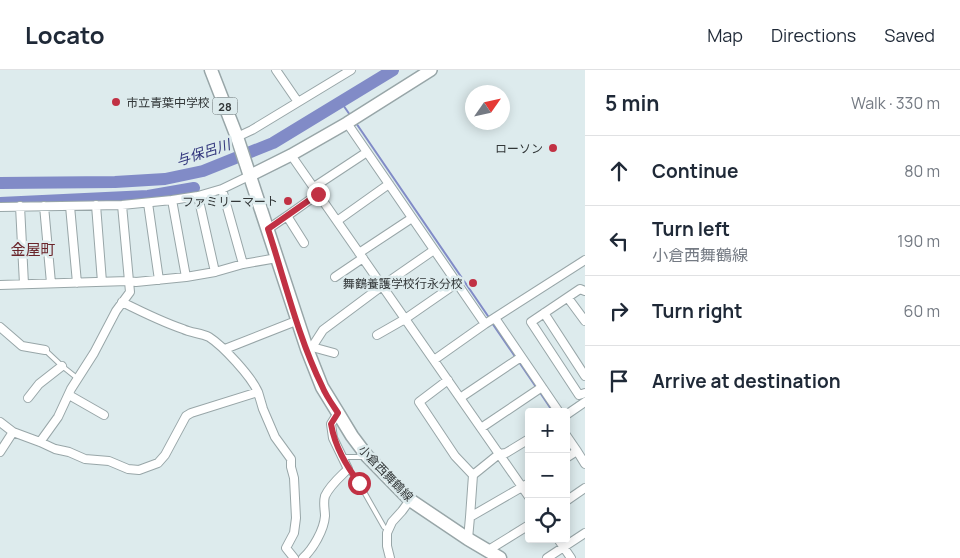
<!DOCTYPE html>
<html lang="en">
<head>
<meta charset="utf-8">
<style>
  body { margin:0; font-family:Manrope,"Noto Sans JP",sans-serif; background:#f2f2f3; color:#1f2937 }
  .controls { position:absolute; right:15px; bottom:15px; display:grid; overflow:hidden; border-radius:5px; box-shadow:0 2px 12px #0003 }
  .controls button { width:45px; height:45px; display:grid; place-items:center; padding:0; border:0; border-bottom:1px solid #e0e1e3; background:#fff; color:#1f2937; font:25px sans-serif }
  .compass { position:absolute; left:465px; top:15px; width:45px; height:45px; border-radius:50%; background:#fff; box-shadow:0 2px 12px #0003; rotate:56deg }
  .stop { position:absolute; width:15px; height:15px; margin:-11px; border:4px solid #c13144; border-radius:50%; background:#fff }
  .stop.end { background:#c13144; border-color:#fff; box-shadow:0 1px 5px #0008 }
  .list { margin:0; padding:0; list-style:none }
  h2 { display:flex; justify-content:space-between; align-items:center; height:65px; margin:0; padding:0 20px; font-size:21px }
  h2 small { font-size:16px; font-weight:400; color:#747a83 }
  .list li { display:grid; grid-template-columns:32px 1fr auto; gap:15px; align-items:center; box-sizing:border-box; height:70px; padding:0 20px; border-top:1px solid #e0e1e3 }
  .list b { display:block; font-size:19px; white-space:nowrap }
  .list p { margin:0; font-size:16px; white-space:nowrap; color:#747a83 }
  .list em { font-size:16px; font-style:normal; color:#747a83 }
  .icon { flex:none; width:28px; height:28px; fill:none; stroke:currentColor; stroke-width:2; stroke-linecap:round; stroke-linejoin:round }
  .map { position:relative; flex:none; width:585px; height:488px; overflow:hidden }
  header { display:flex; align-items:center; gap:30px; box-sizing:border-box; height:70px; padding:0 25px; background:#fff; border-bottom:1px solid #e0e1e3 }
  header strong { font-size:24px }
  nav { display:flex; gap:28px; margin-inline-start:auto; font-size:18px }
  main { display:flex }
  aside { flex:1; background:#fff }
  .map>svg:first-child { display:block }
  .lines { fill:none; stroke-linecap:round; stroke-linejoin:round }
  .stream { stroke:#818bc7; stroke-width:2 }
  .river { stroke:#818bc7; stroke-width:12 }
  .lane-casing { stroke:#98a6a8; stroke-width:6 }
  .street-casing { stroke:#98a6a8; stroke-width:10 }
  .secondary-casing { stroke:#98a6a8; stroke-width:14 }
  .primary-casing { stroke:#98a6a8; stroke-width:15 }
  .lane { stroke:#fff; stroke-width:4 }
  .street { stroke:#fff; stroke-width:8 }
  .secondary { stroke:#fff; stroke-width:11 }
  .primary { stroke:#fff; stroke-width:12 }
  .route { stroke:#c13144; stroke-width:6 }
  .poi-dot { fill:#c13144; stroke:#ddebed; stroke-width:2 }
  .labels { text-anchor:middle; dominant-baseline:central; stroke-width:5; stroke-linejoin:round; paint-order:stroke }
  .shield { fill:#ddebed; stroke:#656d6e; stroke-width:1 }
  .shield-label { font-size:11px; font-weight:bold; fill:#323738 }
  .poi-label { font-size:12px; fill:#323738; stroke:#ddebed; text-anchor:end }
  .street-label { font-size:12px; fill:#323738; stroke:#ddebed }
  .water-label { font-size:14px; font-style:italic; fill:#2f337b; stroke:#ddebed }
  .quarter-label { font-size:15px; fill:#6a242a; stroke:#ddebed }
</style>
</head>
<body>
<header>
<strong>Locato</strong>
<nav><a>Map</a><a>Directions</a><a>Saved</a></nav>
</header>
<main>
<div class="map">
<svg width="585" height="488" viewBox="0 0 585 488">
  <rect width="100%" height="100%" fill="#ddebed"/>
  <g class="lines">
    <path class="stream" d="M341,32L350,45
      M356,53L490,249
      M492,253L516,288
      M519,292L536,317
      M539,321L553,342"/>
    <path class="river" d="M0,113L115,112L165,109L203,101L273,73L393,0
      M0,133L148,126L194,118"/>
    <g class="lane-casing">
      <path id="lane" d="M45,280L62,296L77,308
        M342,387H362
        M348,399L359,413L384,457L389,460"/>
    </g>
    <g class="street-casing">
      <path id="street" d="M276,0L298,32
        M347,53L485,254
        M237,67L252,60L351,0
        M291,85L529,427
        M314,117L367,82
        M222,119L243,194
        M198,126L215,202
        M172,130L186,207
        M148,133L159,210
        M96,135L102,212
        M20,136L24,214
        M44,136L51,213
        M70,136L77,213
        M0,137L122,135L172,130L198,126L222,119L249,106
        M287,146L304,173
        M337,151L389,114
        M268,159L287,146L318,124
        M359,183L412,148
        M335,207L363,188
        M0,215L128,211L136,212L186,207L215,202L243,194L277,188
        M585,221L580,219L531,252L579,325L585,323
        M568,228L585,251
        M122,232C142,242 162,252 183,259C191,263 201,263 209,267C223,276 251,306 258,322
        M544,243L585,306
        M495,248L559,342
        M0,257L22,276L45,280
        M377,265L405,249L457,213
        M312,277L334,283
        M225,279L296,251
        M307,279L312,277L323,260L382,216L434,180
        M434,290L485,254L585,190
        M448,310L419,332L455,386L473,405L499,384L506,383L529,369
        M69,325L104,345
        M28,328L39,314L62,296
        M460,328L521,287
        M566,345L585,332
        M0,352L13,362L40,372L55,379L69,382L85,389L109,391L128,399L139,400L158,393L165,385L186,346L191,343L258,322L263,339L275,367L291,389V397L294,408L296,448L294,463L286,478L294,488
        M481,358L542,317
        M566,365L577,381
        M40,372L58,347L71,319L94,283L116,241L130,222L122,135
        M0,382L13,362
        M566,388L577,381L585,394
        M566,431L585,418
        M470,447L473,405
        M468,469L470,447L529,413
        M558,469L571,488
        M487,481L529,455
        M303,488C313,479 324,460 325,446C325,440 323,433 325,426C330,415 340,407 348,399L333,368L331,354L338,343
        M390,488L387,476V463L392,452L402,441L410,430
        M547,488L585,463"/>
    </g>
    <g class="secondary-casing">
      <path id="secondary" d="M249,106L291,85L347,53L431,0"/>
    </g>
    <g class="primary-casing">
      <path id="primary" d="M211,0L237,67L307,279L322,317L338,343L352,366L367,386L410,430L468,469L500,488"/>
    </g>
    <use href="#lane" class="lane"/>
    <use href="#street" class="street"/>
    <use href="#secondary" class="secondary"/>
    <use href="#primary" class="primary"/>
  </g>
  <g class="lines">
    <path class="route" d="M318,124L268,159C285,211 298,267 322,316C326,326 332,334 338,343L331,354C335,377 346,395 359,413"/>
  </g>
  <g class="poi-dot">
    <circle cx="116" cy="32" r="5"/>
    <circle cx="553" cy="78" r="5"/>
    <circle cx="288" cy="131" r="5"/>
    <circle cx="473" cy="213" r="5"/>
  </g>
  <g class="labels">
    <rect class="shield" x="212.5" y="27.5" width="25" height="17" rx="4"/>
    <g class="shield-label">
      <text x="225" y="36">28</text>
    </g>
    <g class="poi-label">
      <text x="126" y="32" text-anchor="start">市立青葉中学校</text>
      <text x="543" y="78">ローソン</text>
      <text x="278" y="131">ファミリーマート</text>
      <text x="463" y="213">舞鶴養護学校行永分校</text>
    </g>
    <g class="street-label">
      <text transform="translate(386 403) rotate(46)">小倉西舞鶴線</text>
    </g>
    <g class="water-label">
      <text transform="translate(203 82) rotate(-18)">与保呂川</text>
    </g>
    <g class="quarter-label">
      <text x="33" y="179">金屋町</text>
    </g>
  </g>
</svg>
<div class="controls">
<button>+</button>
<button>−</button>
<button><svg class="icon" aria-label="locate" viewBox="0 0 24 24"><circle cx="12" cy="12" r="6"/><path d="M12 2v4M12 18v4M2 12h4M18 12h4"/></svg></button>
</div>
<svg class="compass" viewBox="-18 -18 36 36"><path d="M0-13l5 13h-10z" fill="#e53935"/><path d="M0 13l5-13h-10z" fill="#747a83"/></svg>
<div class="stop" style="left:359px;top:413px"></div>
<div class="stop end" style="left:318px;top:124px"></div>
</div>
<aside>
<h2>5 min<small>Walk · 330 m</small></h2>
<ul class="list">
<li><svg class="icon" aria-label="ahead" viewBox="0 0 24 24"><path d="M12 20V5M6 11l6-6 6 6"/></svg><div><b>Continue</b></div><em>80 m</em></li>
<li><svg class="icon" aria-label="left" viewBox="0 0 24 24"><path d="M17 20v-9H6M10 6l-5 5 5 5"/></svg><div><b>Turn left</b><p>小倉西舞鶴線</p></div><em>190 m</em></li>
<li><svg class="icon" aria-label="right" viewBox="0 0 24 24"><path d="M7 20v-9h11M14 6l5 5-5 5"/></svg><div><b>Turn right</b></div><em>60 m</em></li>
<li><svg class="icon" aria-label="arrive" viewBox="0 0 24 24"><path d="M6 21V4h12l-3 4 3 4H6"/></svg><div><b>Arrive at destination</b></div></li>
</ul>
</aside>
</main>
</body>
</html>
